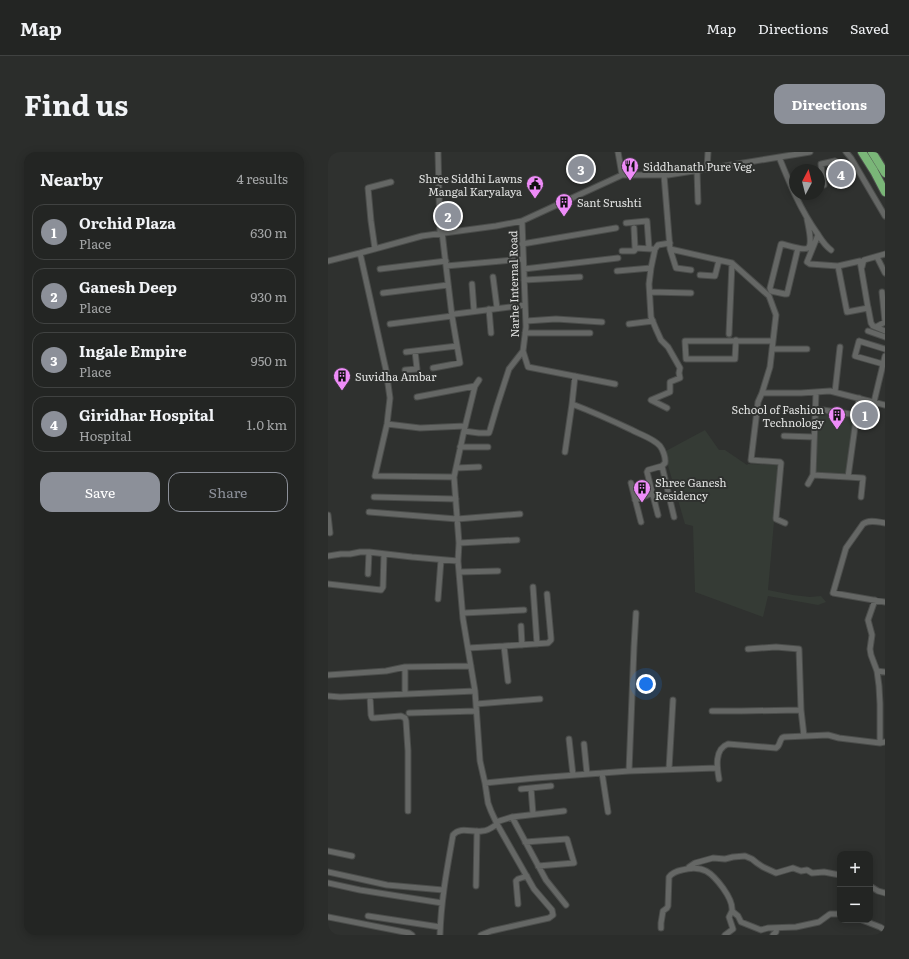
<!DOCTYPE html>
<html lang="en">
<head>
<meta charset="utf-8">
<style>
  body { margin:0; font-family:Literata,serif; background:#2b2d2b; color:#f1f3f6 }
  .controls { position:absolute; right:12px; bottom:12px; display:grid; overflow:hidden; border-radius:8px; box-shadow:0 2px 10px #0003 }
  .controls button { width:36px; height:36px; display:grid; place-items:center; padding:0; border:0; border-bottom:1px solid #404241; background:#232523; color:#f1f3f6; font:20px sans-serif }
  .compass { position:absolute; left:461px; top:12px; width:36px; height:36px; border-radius:50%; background:#232523; box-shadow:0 2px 10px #0003; rotate:7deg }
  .you { position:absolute; left:318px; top:532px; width:14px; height:14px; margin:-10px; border:3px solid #fff; border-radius:50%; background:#1a73e8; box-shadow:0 0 0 6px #1a73e833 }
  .badge { display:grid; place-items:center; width:26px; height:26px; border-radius:50%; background:#8c9099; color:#fff; font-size:13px; font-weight:700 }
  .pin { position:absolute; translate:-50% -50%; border:2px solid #fff; box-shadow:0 1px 4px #0006 }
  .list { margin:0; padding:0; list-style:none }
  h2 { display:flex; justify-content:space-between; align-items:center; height:52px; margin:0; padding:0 16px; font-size:17px }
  h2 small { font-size:13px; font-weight:400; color:#a3a5a6 }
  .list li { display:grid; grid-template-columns:26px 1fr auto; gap:12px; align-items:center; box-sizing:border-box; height:56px; margin:0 8px 8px; padding:0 8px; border:1px solid #404241; border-radius:12px }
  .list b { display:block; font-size:15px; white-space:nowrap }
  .list p { margin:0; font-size:13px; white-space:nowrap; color:#a3a5a6 }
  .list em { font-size:13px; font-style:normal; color:#a3a5a6 }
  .actions { display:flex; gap:8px; padding:12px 16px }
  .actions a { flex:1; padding:9px 0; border:1px solid #8c9099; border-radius:12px; text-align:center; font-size:14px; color:#8c9099 }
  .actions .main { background:#8c9099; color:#fff }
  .map { position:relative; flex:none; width:557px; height:783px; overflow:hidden; border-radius:12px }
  header { display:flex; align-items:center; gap:24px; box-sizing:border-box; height:56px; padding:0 20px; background:#232523; border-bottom:1px solid #404241 }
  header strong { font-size:19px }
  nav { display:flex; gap:22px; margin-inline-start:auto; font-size:14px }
  .intro { display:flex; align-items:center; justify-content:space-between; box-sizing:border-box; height:96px; padding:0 24px }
  h1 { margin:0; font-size:28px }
  .button { padding:10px 18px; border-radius:12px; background:#8c9099; color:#fff; font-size:14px; font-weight:700 }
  main { display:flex; gap:24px; padding:0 24px }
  aside { flex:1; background:#232523; border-radius:12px; box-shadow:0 2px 10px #0003 }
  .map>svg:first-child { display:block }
  .built { fill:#353b35 }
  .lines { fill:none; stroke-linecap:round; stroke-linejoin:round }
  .minor-casing { stroke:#4b4d4b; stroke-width:7 }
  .highway-casing { stroke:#4b4d4b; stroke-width:10 }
  .minor { stroke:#656765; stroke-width:5 }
  .highway { stroke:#7ab678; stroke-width:8 }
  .labels { text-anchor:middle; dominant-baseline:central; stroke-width:4; stroke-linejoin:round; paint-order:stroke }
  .poi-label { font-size:11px; fill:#e0e1e0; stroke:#2f312f; text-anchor:start }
  .street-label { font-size:11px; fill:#e0e1e0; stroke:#2f312f }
</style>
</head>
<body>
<header>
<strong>Map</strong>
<nav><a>Map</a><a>Directions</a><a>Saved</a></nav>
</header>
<div class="intro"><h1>Find us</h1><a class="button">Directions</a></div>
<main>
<aside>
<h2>Nearby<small>4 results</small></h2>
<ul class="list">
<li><span class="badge">1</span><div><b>Orchid Plaza</b><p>Place</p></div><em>630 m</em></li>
<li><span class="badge">2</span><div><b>Ganesh Deep</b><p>Place</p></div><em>930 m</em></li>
<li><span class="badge">3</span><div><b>Ingale Empire</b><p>Place</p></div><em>950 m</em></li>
<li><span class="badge">4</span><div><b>Giridhar Hospital</b><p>Hospital</p></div><em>1.0 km</em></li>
</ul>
<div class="actions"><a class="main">Save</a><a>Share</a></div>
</aside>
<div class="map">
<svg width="557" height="783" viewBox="0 0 557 783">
  <rect width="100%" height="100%" fill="#2f312f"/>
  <path class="built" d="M489,256L526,260L518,327L486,324Z
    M377,278L391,298H397L419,313L420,312L451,313L440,438L465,443L482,445L493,444L498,450L490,453L440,444L435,465L367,440L365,374L357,372L336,300Z"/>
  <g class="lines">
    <g class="minor-casing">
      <path id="minor" d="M110,0L112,81
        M290,0L294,23
        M518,0L523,6L557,64
        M451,5C462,32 472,57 489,81C493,87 496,93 503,98
        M379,17L380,0
        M369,18L370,50
        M492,22H494L496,33
        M494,22L493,12L507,9V10L511,31
        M336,23L342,97L404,111L441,144L448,163L442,215L434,241L430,250L423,308L452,310L453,311L448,366V367L457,371
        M461,29L467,28
        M298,71L319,69L321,96
        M306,76L307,96L324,97
        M490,83L479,110L482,112L510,114
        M194,92L288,76
        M470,96L459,142H457L443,139L442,136L453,92H454C459,93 476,99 480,96C485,92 480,73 479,67
        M47,97L43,69L40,36L63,30
        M342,97L348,116L363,118
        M294,99H306L307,98V96
        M32,101L58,218L62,246L59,272L47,324L126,325
        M549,105L557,121
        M0,109L32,101L94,84L168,74L194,69L294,23H340L397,14L482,0
        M532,109L540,156L519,160L510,114Z
        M118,114L195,107
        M534,115L535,111L536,108L557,102
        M52,117L118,109
        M196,117L290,106
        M289,119L323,116
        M372,123L387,124L391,108
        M165,125L169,156
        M196,128L252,125
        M144,132L146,159
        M322,140L363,141
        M55,141L120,133
        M540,155L543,171L545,174L557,179
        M161,157L163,181
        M127,162L197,153
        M198,169L228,167L274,170
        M62,172L124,164
        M301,172L325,169
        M548,175L557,170L554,140
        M540,179L557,185
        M197,181H262
        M401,182L404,111
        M408,188L407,207H358L357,189H445
        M444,197H479
        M195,199L200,215L287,232
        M78,200L129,194
        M555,212L527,204L531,189L557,197
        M105,216L132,211L124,164L118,114L114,80
        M77,218L89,217L87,199
        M247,224L244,252C265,260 285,269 304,278C313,283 325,286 332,294C335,298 338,306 337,311L334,314L320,318L319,320L330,363
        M507,240L512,195
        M434,241H473L502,239L557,253
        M89,245L147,234
        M531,246L520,325L535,326L533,345
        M546,250L557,204
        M339,256L323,248L342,240V230L352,226L351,221L352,216L340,195L333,188L328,177L323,165L321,132L323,116L327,97L330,93L342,91
        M488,257L529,263
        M59,272L92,276L137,274
        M136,279L151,281H161L162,278L169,254L181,217L195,199L198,175L194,69
        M456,284L486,285
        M132,295H160
        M237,300L244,252
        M334,314L346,365
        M128,316L151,315
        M485,323L520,325
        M303,331L313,370
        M480,332L485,323L488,240
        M46,345L128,347
        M307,348L325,341
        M41,360L129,367L192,362
        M0,363L2,381
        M557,371C550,370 541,367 535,372L518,396L505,441L557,450
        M131,391L189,388
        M0,404L13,402H22L32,400H41L84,405L130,409
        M131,420L170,419
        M40,422L41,400
        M0,432L53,438L55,435L56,402
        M205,435L209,492
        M110,447L113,408
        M547,448L540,468L544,483L542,497L543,503L549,519L551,534L552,552V591
        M135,461L196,458
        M193,474L194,493
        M176,494L180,529
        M140,496L176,494L220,491L223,488V486L219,442
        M420,497L448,495L471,497L473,558L476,584
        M77,515V542
        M549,519L557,520
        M0,523L58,519L77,515L143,514
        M0,544L12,545L147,539
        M42,544L43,563L44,566H47L73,564L77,566L78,569L80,599V659
        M148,552L212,547
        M384,559H413L473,558
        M81,561L148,559
        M241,587L245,623
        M256,592L259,622
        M341,617L345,548
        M301,619L306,495L308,461
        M274,621L280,660
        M391,627C389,616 386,597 400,592L448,596C452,594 451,590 454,586L456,585L500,583L511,586L552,591L557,590
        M157,631L208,626L301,619L389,616
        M193,637L203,636
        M205,662L203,636L223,634
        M184,665L218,728L238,753
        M168,670L184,665L236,659
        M197,690L239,687L246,711L210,714
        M0,699L24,704
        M361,715L367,711L385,706L397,707L405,705L417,704L424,707L429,711L435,715L448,721L465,716L473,719L479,718L484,721L496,720L512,723
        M0,720L59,733L115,738
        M0,731L32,738L114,751
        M148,734L149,679
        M542,734L550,739L557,741
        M190,752L188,729L190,727L199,724
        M40,764L112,775
        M0,765L81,781L84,783
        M534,768L552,775L557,778
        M333,776V771L335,759L339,756L340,754L341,725C344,721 349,719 354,718C375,712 384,721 395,736C400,743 405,751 404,759L410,764L413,770L433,778L440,776L468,775L491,770L502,762H512
        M112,783C113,748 119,717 125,683C132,674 145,681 154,679C160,679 165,675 169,672L163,659L160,651L157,631L152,609L147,539L135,467L130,409L131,391L126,325L136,279L147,234L151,228
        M153,783L163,779L221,766L225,763L224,758L206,737L169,672
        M397,783L405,777L401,765L404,759
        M445,783L448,780L449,776"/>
    </g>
    <g class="highway-casing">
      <path id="highway" d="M534,0L546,19L557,40
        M544,0L557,21"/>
    </g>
    <use href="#minor" class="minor"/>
    <use href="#highway" class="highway"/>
  </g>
  <defs>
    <g id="restaurant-pin" transform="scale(0.9)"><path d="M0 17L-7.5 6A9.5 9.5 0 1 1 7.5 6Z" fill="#ee8cf8" stroke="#2f312f"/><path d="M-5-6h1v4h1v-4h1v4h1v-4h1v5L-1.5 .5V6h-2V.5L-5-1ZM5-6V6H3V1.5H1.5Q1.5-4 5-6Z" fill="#111"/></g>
    <g id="civic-pin" transform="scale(0.9)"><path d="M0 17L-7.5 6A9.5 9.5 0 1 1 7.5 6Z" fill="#ee8cf8" stroke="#2f312f"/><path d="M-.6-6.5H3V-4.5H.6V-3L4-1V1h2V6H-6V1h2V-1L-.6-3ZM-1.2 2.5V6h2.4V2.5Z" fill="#111"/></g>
    <g id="building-pin" transform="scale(0.9)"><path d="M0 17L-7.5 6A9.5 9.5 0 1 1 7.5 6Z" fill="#ee8cf8" stroke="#2f312f"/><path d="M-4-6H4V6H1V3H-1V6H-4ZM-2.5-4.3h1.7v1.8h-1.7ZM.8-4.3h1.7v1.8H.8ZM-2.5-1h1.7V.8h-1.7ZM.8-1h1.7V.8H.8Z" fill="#111"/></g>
  </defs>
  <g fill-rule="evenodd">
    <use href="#restaurant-pin" x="302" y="14"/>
    <use href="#civic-pin" x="207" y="32"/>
    <use href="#building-pin" x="236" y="50"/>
    <use href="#building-pin" x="14" y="224"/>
    <use href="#building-pin" x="509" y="263"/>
    <use href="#building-pin" x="314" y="336"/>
  </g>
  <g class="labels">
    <g class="poi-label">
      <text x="315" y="14">Siddhanath Pure Veg.</text>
      <text x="194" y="26" text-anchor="end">Shree Siddhi Lawns<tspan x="194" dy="13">Mangal Karyalaya</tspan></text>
      <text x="249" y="50">Sant Srushti</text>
      <text x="27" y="224">Suvidha Ambar</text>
      <text x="496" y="257" text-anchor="end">School of Fashion<tspan x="496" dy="13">Technology</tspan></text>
      <text x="327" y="330">Shree Ganesh<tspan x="327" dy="13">Residency</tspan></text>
    </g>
    <g class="street-label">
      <text transform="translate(185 132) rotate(-91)">Narhe Internal Road</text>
    </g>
  </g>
</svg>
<div class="controls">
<button>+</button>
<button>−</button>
</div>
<svg class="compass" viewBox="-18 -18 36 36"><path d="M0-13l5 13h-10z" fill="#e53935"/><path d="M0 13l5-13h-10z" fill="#a3a5a6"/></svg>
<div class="you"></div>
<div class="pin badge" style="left:537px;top:263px">1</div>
<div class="pin badge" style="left:120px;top:64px">2</div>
<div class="pin badge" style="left:253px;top:17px">3</div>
<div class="pin badge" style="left:513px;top:22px">4</div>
</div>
</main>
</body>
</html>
